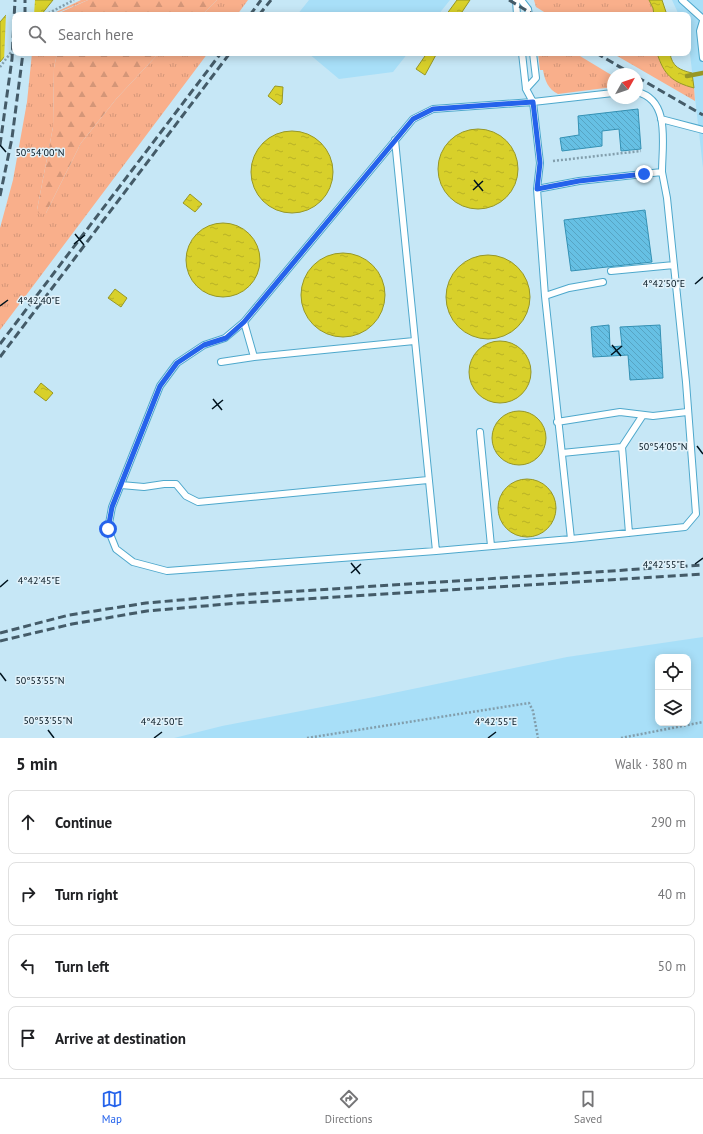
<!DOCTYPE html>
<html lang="en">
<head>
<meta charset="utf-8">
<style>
  body { margin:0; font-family:"PT Sans",sans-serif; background:#f6f6f6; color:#202124 }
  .controls { position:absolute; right:12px; bottom:12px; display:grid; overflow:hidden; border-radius:8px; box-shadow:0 2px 10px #0003 }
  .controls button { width:36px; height:36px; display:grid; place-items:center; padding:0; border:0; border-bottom:1px solid #e0e0e0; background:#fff; color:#202124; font:20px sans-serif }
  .compass { position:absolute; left:607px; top:68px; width:36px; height:36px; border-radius:50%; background:#fff; box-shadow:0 2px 10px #0003; rotate:50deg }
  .stop { position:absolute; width:12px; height:12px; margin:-9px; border:3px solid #2563eb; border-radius:50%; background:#fff }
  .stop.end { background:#2563eb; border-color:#fff; box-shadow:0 1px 4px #0008 }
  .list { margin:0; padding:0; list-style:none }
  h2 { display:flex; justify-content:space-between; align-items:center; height:52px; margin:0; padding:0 16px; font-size:17px }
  h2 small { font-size:13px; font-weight:400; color:#757577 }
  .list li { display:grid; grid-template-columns:26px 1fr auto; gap:12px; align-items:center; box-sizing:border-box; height:64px; margin:0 8px 8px; padding:0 8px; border:1px solid #e0e0e0; border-radius:8px }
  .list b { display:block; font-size:15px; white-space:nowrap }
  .list em { font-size:13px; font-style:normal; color:#757577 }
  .icon { flex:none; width:22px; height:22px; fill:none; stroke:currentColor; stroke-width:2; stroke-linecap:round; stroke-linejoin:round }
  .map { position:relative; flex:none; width:703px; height:738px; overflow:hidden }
  .search { position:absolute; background:#fff; box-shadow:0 2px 10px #0003; left:12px; right:12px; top:12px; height:44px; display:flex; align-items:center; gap:10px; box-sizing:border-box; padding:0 14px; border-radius:8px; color:#757577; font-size:15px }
  .sheet { height:340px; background:#fff }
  nav { display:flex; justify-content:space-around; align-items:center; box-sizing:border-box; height:56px; border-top:1px solid #e0e0e0; background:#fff; font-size:11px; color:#757577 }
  nav a { display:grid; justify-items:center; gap:2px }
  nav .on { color:#2563eb }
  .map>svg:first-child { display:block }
  .built { fill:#a8dff8; fill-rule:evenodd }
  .grass { fill:url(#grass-tufts) }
  .forest { fill:url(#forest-firs) }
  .water { fill:url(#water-ripples); stroke:#979726 }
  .pier { fill:#c6e7f6 }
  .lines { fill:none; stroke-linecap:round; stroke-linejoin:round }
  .stream { stroke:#979726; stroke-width:4.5 }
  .building { fill:url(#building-back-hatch); stroke:#3491b4 }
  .lane-casing { stroke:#4ea8cc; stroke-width:8 }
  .path { stroke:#829eac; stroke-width:2.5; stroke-dasharray:2 2; stroke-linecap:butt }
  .lane { stroke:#fff; stroke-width:6 }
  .rail { stroke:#445b68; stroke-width:3; stroke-dasharray:8 4; stroke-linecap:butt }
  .route { stroke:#2563eb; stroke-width:5 }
  .ticks { fill:none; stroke:#00131e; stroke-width:1.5 }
  .ticks-label { font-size:10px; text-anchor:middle; fill:#00131e; stroke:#e1f1f9; stroke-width:3; stroke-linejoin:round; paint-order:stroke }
</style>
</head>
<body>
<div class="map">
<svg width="703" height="738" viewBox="0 0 703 738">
  <defs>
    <pattern id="grass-tufts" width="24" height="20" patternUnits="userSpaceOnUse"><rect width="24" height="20" fill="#f9af8b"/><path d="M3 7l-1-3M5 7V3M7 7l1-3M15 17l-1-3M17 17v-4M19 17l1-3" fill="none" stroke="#d49678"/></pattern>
    <pattern id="forest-firs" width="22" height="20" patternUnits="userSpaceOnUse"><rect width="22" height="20" fill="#f9af8b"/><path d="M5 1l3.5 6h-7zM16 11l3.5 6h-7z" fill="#d49678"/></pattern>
    <pattern id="water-ripples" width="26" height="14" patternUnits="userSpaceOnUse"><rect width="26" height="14" fill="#d8d02a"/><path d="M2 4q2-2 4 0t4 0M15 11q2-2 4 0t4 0" fill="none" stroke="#b8b225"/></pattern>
    <pattern id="building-back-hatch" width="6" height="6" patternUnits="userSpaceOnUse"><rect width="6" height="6" fill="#66c0e4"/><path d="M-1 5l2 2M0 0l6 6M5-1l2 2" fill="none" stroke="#57a4c3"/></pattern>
  </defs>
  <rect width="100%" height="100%" fill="#c6e7f6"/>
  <path class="built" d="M309,0H450L438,15H297Z
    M672,0H703V168L688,36V15H679Z
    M308,53H408L393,72L339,79Z
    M703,637V738H174L222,726L374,697L567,657ZM658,657H688V723H658Z"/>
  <path class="grass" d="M81,0H88L59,12V15H50Z
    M217,0H248L237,15H202Z
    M534,0H649L653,8L654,15H549L536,7Z
    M32,53H57L54,68L53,127L37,210L46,213L81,143L117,98L159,53H208L0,330V228L13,180L27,102Z
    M538,53H575L613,76V87L558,94C548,89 545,81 543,70H540Z
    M612,53H657C664,75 673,82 694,88L695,101Z"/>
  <path class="forest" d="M88,0H217L202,15H59V13Z
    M57,53H159L117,98L81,143L46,213L39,214L37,210L53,127L54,68Z"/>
  <path class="water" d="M19,0H53L41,15H15V44L0,62V22Z
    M457,0H470L460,15H446Z
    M649,0H662L667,15H654L653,8Z
    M427,53H437L425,75L416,69Z
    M657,53H670C672,67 680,70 692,73L694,88C672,82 664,75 657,53Z
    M275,86L283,87L282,103L280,105L268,96Z
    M438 169a40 40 0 1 1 80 0a40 40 0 1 1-80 0Z
    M251 172a41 41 0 1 1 82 0a41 41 0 1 1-82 0Z
    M190,194L202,204L195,212L183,203Z
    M186 260a37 37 0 1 1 74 0a37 37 0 1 1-74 0Z
    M301 295a42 42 0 1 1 84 0a42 42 0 1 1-84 0Z
    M446 297a42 42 0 1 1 84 0a42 42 0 1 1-84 0Z
    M115,289L127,298L121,307L108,298Z
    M469 372a31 31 0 1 1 62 0a31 31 0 1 1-62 0Z
    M41,383L53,393L46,401L34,392Z
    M492 438a27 27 0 1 1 54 0a27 27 0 1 1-54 0Z
    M498 508a29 29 0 1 1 58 0a29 29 0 1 1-58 0Z"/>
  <path class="pier" d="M16,0H35L34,15H15V47L4,61L6,13Z"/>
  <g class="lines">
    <path class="stream" d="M687,76L703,73"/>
  </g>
  <path class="building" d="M638,109L641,149L621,151L619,129L602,131V146L562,151L560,138L579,135L578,116Z
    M645,210L652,262L571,271L564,220Z
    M609,325L610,347L622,346L620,327L660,325L663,378L630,380L628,355L593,357L591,327Z"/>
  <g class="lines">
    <g class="lane-casing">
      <path id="lane" d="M516,0L517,15
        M521,0L528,9L529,15
        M682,0L703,19
        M703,21L700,31L703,58
        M522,53L526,89L533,102L433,109L413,119L244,322L225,338L204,345L177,363L160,386L112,507L108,529L116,549L133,562L167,571L436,551L571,539
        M526,89L536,78L533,53
        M637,92C671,100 662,145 662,172
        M661,119L703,130
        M395,140L436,551
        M537,189L579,181L662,172L667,198L686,382L696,514L685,527L571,539L545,296L537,189L540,163L533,102L613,93
        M611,271L674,265
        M545,296L569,288L603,282
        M244,322L254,357L414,341
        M221,362L254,357
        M557,422L620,412L653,416L687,412
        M480,432L491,546
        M622,447L643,415
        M562,453L622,447L629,533
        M121,485L144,487L164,484H176L186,496L198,502L428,480"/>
    </g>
    <path class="path" d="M45,15L74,0
      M0,67L15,47
      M553,161L641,151
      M307,738L529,703L533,711L538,738
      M621,738L703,722"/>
    <use href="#lane" class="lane"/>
    <path class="rail" d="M509,0L534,15
      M25,15V0
      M250,15L261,0
      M259,15L271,0
      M596,53L632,74
      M637,77L703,115
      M0,145L12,59L15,0
      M0,196L12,138L23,53
      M0,344L221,53
      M0,357L230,53
      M0,633L69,615L146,603L238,595L703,565
      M0,641L72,624L147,611L239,603L703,574"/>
  </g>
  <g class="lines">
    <path class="route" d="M108,529L112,507L160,386L177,363L204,345L226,338L244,322L413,119L433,109L533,102L540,163L537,189L579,181L644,174"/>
  </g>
  <path class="ticks" d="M0,145L6,152M474,180L483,191M473,190L483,181M75,234L84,245M74,244L85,235M695,284L703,277M0,306L8,300M612,345L621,356M611,355L622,346M213,399L222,410M212,409L223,400M697,446L703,454M351,563L360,574M695,564L703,558M351,573L361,564M0,587L8,580M0,673L6,681M48,730L54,738M154,738L162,732M488,738L496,732"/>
  <g class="ticks-label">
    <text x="40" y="156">50°54'00"N</text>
    <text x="664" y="287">4°42'50"E</text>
    <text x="39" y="304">4°42'40"E</text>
    <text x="663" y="450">50°54'05"N</text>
    <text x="664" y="568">4°42'55"E</text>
    <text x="39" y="584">4°42'45"E</text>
    <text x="40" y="684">50°53'55"N</text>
    <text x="48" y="724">50°53'55"N</text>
    <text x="162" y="725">4°42'50"E</text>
    <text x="496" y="725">4°42'55"E</text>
  </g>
</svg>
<div class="controls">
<button><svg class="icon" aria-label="locate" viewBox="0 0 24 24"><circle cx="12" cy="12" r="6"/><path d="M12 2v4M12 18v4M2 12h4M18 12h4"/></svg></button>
<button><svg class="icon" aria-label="layers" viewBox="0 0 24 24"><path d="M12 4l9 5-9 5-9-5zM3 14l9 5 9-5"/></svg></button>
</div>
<svg class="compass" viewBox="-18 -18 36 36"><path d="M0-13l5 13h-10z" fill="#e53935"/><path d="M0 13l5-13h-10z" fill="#757577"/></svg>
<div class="stop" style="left:108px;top:529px"></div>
<div class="stop end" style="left:644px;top:174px"></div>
<div class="search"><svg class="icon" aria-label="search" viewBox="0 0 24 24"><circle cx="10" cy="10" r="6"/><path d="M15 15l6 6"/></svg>Search here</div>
</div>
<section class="sheet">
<h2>5 min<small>Walk · 380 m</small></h2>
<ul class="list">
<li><svg class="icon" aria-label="ahead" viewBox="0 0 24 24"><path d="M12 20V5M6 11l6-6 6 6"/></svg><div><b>Continue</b></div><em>290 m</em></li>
<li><svg class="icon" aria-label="right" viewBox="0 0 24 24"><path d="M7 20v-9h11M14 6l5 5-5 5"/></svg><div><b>Turn right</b></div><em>40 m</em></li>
<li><svg class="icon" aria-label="left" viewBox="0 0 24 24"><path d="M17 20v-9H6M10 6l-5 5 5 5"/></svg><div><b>Turn left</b></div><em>50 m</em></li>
<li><svg class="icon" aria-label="arrive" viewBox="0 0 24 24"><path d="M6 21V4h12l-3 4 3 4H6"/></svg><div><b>Arrive at destination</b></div></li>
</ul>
</section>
<nav>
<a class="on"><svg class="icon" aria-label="map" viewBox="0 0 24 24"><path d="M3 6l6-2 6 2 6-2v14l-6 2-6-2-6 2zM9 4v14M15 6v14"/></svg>Map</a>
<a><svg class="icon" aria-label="directions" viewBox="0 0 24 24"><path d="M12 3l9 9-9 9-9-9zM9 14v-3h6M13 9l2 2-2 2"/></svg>Directions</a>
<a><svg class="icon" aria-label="saved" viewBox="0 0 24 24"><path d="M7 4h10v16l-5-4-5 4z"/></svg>Saved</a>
</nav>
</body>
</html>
